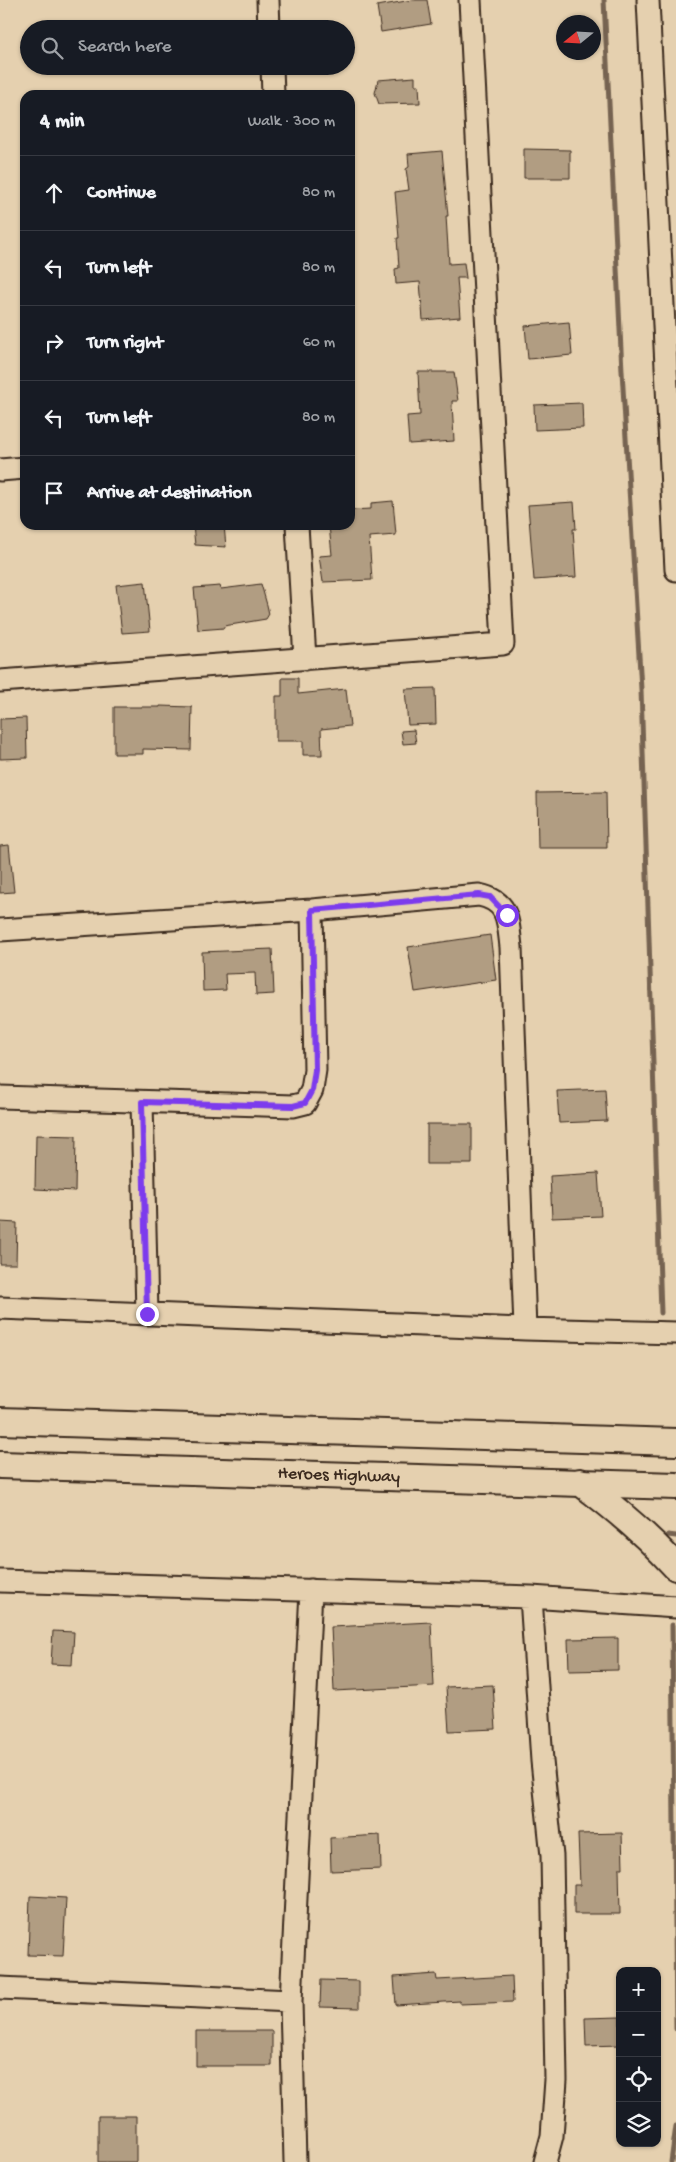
<!DOCTYPE html>
<html lang="en">
<head>
<meta charset="utf-8">
<style>
  body { margin:0; font-family:"Gochi Hand",sans-serif; background:#242831; color:#f1f3f6 }
  .controls { position:absolute; right:15px; bottom:15px; display:grid; overflow:hidden; border-radius:10px; box-shadow:0 1px 4px #0004 }
  .controls button { width:45px; height:45px; display:grid; place-items:center; padding:0; border:0; border-bottom:1px solid #363941; background:#171b24; color:#f1f3f6; font:25px sans-serif }
  .compass { position:absolute; left:556px; top:15px; width:45px; height:45px; border-radius:50%; background:#171b24; box-shadow:0 1px 4px #0004; rotate:252deg }
  .stop { position:absolute; width:15px; height:15px; margin:-11px; border:4px solid #7c3aed; border-radius:50%; background:#fff }
  .stop.end { background:#7c3aed; border-color:#fff; box-shadow:0 1px 5px #0008 }
  .list { margin:0; padding:0; list-style:none }
  h2 { display:flex; justify-content:space-between; align-items:center; height:65px; margin:0; padding:0 20px; font-size:21px }
  h2 small { font-size:16px; font-weight:400; color:#9ea1a6 }
  .list li { display:grid; grid-template-columns:32px 1fr auto; gap:15px; align-items:center; box-sizing:border-box; height:75px; padding:0 20px; border-top:1px solid #363941 }
  .list b { display:block; font-size:19px; white-space:nowrap }
  .list em { font-size:16px; font-style:normal; color:#9ea1a6 }
  .icon { flex:none; width:28px; height:28px; fill:none; stroke:currentColor; stroke-width:2; stroke-linecap:round; stroke-linejoin:round }
  .map { position:relative; flex:none; width:676px; height:2162px; overflow:hidden }
  .search { position:absolute; background:#171b24; box-shadow:0 1px 4px #0004; left:20px; top:20px; width:335px; height:55px; display:flex; align-items:center; gap:12px; box-sizing:border-box; padding:0 18px; border-radius:28px; color:#9ea1a6; font-size:19px }
  .panel { position:absolute; background:#171b24; box-shadow:0 1px 4px #0004; left:20px; top:90px; width:335px; height:440px; border-radius:15px }
  .map>svg:first-child { display:block }
  .lines { fill:none; stroke-linecap:round; stroke-linejoin:round }
  .stream { stroke:#766451; stroke-width:5 }
  .building { fill:#b19d82; stroke:#3b2a1e }
  .minor-casing { stroke:#3b2a1e; stroke-width:25 }
  .major-casing { stroke:#3b2a1e; stroke-width:30 }
  .minor { stroke:#e5d0af; stroke-width:21 }
  .major { stroke:#e5d0af; stroke-width:26 }
  .route { stroke:#7c3aed; stroke-width:6 }
  .labels { text-anchor:middle; dominant-baseline:central; stroke-width:4; stroke-linejoin:round; paint-order:stroke }
  .street-label { font-size:18px; fill:#3b2a1e; stroke:#e5d0af }
</style>
</head>
<body>
<div class="map">
<svg width="676" height="2162" viewBox="0 0 676 2162">
  <rect width="100%" height="100%" fill="#e5d0af"/>
  <filter id="ink" filterUnits="userSpaceOnUse"><feTurbulence type="fractalNoise" baseFrequency=".02" numOctaves="2"/><feDisplacementMap in="SourceGraphic" scale="10" xChannelSelector="R" yChannelSelector="G"/><feConvolveMatrix kernelMatrix="1 2 1 2 8 2 1 2 1" color-interpolation-filters="sRGB"/></filter>
  <g filter="url(#ink)">
    <g class="lines">
      <path class="stream" d="M604,0L622,371L641,689L661,1313
        M668,1535L676,1536
        M672,1625L676,2029
        M671,2162L676,2126"/>
    </g>
    <path class="building" d="M412,0H427L431,24L381,32L377,6Z
      M415,77V85H419L420,103L379,104L375,93L378,80Z
      M524,149L570,150V178H524Z
      M442,151L448,216H446L449,264L464,263L466,278H457L460,317L423,320L420,282L396,284L395,269L399,268L397,238H399L395,192L409,190L406,169L409,167L408,154Z
      M569,322L572,355L528,359L525,326Z
      M418,372H454L458,401H452L454,441L409,444L407,416L420,415Z
      M582,403L583,428L535,430L534,405Z
      M393,501L396,535L369,537L372,580L323,582L319,556L332,555L329,525H350V510L371,509V503Z
      M574,502L576,529H573L576,577L534,580L528,505Z
      M193,525H224L226,547L195,545Z
      M145,582L150,631L122,633L116,585Z
      M261,584L267,605L269,614L266,619L224,626V628L198,630L194,588L220,586L221,589Z
      M282,678H298V694L346,689L350,726L321,729L322,755H303V741H276V696H282Z
      M435,688L436,724L408,725L405,689Z
      M160,706L192,707L191,750L143,749V754H114V707H160Z
      M26,718L27,758L0,759V719Z
      M414,730L416,743L403,744L401,731Z
      M606,792L607,848H538L537,793Z
      M9,845L14,892L0,893V846Z
      M490,935L496,980L415,992L408,947Z
      M272,949L274,994L256,995L255,973L225,974L226,990L203,991L202,952Z
      M605,1089L607,1121L559,1123L557,1091Z
      M427,1124H472V1164H427Z
      M36,1135L76,1136L75,1191L35,1189Z
      M598,1173L601,1216L552,1218L550,1176Z
      M0,1222L17,1223L16,1264H0Z
      M431,1622L434,1686L334,1691L331,1627Z
      M53,1631L74,1632L72,1665L51,1664Z
      M618,1638V1670L569,1671L568,1639Z
      M493,1685L496,1729L449,1731L446,1687Z
      M622,1833L623,1868H619L620,1914H574V1885H580L578,1834Z
      M380,1835L381,1869L331,1871L330,1838Z
      M30,1896L66,1898L63,1956L28,1955Z
      M436,1974L437,1980L512,1976L513,2002L460,2004V2001L396,2005L394,1977Z
      M321,1980L359,1981V2008L320,2007Z
      M620,2017V2045L586,2046L585,2018Z
      M196,2031H272V2066H196Z
      M98,2116H136V2162H98Z"/>
    <g class="lines">
      <g class="minor-casing">
        <path id="minor" d="M268,0L269,29
          M648,0L676,570
          M272,66L273,95
          M0,470L25,468
          M297,525L305,659
          M0,681L503,644L470,0
          M0,930L312,910L479,895C509,901 508,921 511,947L525,1329
          M0,1097L293,1106L305,1103L312,1090L315,1070L312,910
          M142,1102L147,1314
          M0,1308L525,1329L676,1333
          M0,1581L531,1597L676,1607
          M531,1597L542,1761L552,1856L556,2080L552,2136L545,2162
          M0,1988L291,2001
          M295,2162L291,2001L311,1590"/>
      </g>
      <g class="major-casing">
        <g id="major">
          <path d="M0,1421L676,1442"/>
          <path id="s1" d="M0,1465L676,1486"/>
          <path d="M580,1482C615,1508 647,1535 676,1567"/>
        </g>
      </g>
      <use href="#minor" class="minor"/>
      <use href="#major" class="major"/>
    </g>
  </g>
  <g class="lines" filter="url(#ink)">
    <path class="route" d="M147,1314L142,1102L293,1106L305,1103L312,1090L315,1070L312,910L479,895L490,897L507,915"/>
  </g>
  <g class="labels">
    <g class="street-label">
      <text stroke="none"><textPath href="#s1" startOffset="339">Heroes Highway</textPath></text>
    </g>
  </g>
</svg>
<div class="controls">
<button>+</button>
<button>−</button>
<button><svg class="icon" aria-label="locate" viewBox="0 0 24 24"><circle cx="12" cy="12" r="6"/><path d="M12 2v4M12 18v4M2 12h4M18 12h4"/></svg></button>
<button><svg class="icon" aria-label="layers" viewBox="0 0 24 24"><path d="M12 4l9 5-9 5-9-5zM3 14l9 5 9-5"/></svg></button>
</div>
<svg class="compass" viewBox="-18 -18 36 36"><path d="M0-13l5 13h-10z" fill="#e53935"/><path d="M0 13l5-13h-10z" fill="#9ea1a6"/></svg>
<div class="stop" style="left:507px;top:915px"></div>
<div class="stop end" style="left:147px;top:1314px"></div>
<div class="search"><svg class="icon" aria-label="search" viewBox="0 0 24 24"><circle cx="10" cy="10" r="6"/><path d="M15 15l6 6"/></svg>Search here</div>
<section class="panel">
<h2>4 min<small>Walk · 300 m</small></h2>
<ul class="list">
<li><svg class="icon" aria-label="ahead" viewBox="0 0 24 24"><path d="M12 20V5M6 11l6-6 6 6"/></svg><div><b>Continue</b></div><em>80 m</em></li>
<li><svg class="icon" aria-label="left" viewBox="0 0 24 24"><path d="M17 20v-9H6M10 6l-5 5 5 5"/></svg><div><b>Turn left</b></div><em>80 m</em></li>
<li><svg class="icon" aria-label="right" viewBox="0 0 24 24"><path d="M7 20v-9h11M14 6l5 5-5 5"/></svg><div><b>Turn right</b></div><em>60 m</em></li>
<li><svg class="icon" aria-label="left" viewBox="0 0 24 24"><path d="M17 20v-9H6M10 6l-5 5 5 5"/></svg><div><b>Turn left</b></div><em>80 m</em></li>
<li><svg class="icon" aria-label="arrive" viewBox="0 0 24 24"><path d="M6 21V4h12l-3 4 3 4H6"/></svg><div><b>Arrive at destination</b></div></li>
</ul>
</section>
</div>
</body>
</html>
